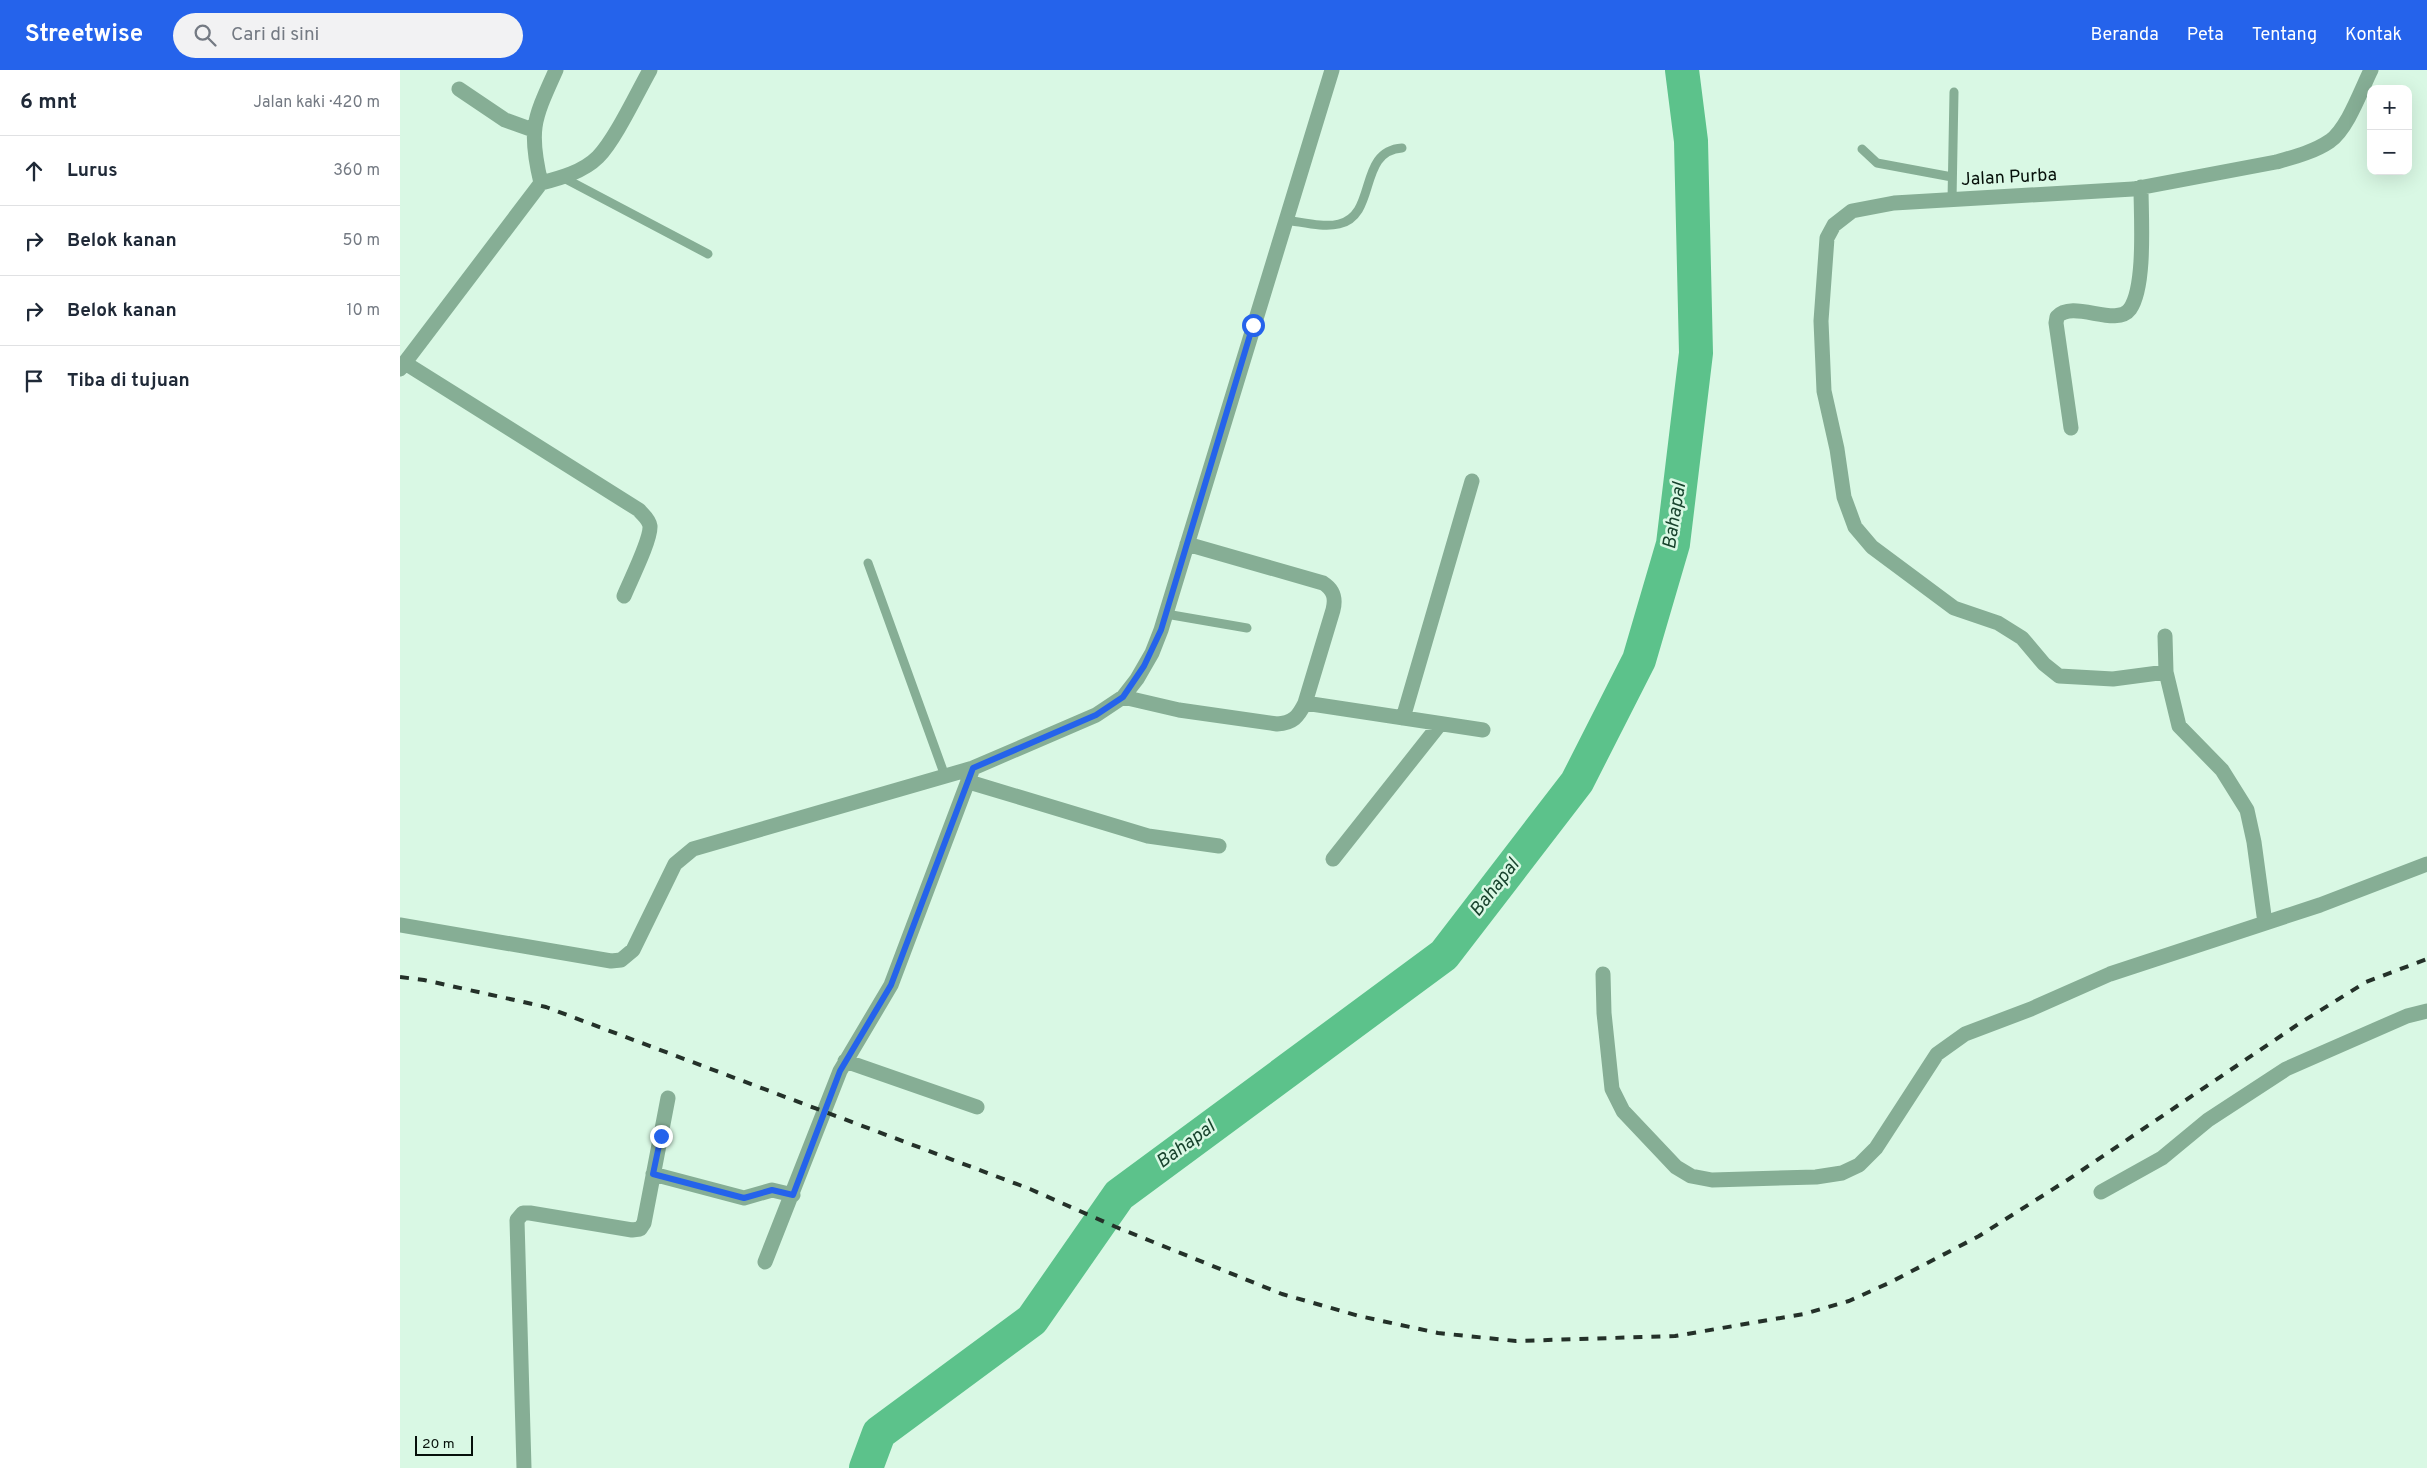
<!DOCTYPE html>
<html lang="id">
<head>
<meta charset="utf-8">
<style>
  body { margin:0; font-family:Overpass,sans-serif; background:#f2f2f3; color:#1f2937 }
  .controls { position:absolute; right:15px; top:15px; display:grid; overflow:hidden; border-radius:10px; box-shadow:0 5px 20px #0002 }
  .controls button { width:45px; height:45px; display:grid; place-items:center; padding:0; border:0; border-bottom:1px solid #e0e1e3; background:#fff; color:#1f2937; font:25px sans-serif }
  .scale { position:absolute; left:15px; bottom:12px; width:58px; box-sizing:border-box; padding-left:5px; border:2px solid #06100a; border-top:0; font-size:14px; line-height:18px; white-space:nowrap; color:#06100a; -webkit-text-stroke:4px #d9f8e4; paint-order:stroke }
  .stop { position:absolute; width:15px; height:15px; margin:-11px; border:4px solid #2563eb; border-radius:50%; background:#fff }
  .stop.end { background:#2563eb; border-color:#fff; box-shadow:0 1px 5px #0008 }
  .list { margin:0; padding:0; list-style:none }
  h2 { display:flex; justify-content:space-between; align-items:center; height:65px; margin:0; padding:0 20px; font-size:21px }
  h2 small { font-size:16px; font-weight:400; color:#747a83 }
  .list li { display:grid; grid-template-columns:32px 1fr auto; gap:15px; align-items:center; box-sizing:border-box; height:70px; padding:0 20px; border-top:1px solid #e0e1e3 }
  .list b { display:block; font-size:19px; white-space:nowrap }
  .list em { font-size:16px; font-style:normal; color:#747a83 }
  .icon { flex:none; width:28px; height:28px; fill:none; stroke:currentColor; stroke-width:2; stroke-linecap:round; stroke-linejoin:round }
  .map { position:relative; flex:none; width:2027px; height:1398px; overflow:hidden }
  header { display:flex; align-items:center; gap:30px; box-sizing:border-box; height:70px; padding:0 25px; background:#2563eb; color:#fff }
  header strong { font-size:24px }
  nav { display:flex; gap:28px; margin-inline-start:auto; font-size:18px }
  .search { width:350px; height:45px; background:#f2f2f3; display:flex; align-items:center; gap:12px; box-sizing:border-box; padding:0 18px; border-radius:28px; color:#747a83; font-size:19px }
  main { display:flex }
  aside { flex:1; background:#fff }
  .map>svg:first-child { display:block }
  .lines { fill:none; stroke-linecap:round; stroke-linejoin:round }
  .river { stroke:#5cc28b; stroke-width:34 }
  .service { stroke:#86ae95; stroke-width:9 }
  .minor { stroke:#86ae95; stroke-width:15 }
  .rail { stroke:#243129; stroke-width:4; stroke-dasharray:9 9; stroke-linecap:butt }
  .route { stroke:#2563eb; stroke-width:6 }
  .labels { text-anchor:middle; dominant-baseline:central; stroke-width:5; stroke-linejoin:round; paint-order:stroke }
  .street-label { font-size:18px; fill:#06100a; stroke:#d9f8e4 }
  .water-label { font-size:19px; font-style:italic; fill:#18432d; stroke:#d9f8e4 }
</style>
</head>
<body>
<header>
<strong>Streetwise</strong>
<div class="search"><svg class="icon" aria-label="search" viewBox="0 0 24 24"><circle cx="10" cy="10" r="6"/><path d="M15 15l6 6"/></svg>Cari di sini</div>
<nav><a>Beranda</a><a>Peta</a><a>Tentang</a><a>Kontak</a></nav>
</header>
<main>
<aside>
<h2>6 mnt<small>Jalan kaki · 420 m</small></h2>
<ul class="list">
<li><svg class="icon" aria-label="ahead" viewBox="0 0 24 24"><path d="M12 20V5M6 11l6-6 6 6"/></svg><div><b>Lurus</b></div><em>360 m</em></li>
<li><svg class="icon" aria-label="right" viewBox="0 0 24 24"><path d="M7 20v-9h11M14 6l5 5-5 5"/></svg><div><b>Belok kanan</b></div><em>50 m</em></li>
<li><svg class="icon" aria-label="right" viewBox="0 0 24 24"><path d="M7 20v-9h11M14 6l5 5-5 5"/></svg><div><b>Belok kanan</b></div><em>10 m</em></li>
<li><svg class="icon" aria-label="arrive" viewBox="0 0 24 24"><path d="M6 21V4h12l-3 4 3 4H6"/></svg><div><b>Tiba di tujuan</b></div></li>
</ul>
</aside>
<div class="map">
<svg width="2027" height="1398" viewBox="0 0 2027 1398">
  <rect width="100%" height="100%" fill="#d9f8e4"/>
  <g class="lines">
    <path class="river" d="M466,1398L479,1363L632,1250L719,1125L1044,885L1177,712L1239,590L1273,474L1296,283L1291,71L1282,0"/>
    <path class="service" d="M1462,79L1477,93L1552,107
      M162,107L308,184
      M1552,130L1554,22
      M885,150C902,152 923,158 939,154C978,145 957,81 1002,78
      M468,493L545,706
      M766,544L847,558"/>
    <path class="minor" d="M59,19L105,50L133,60
      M141,113C128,59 134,49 156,0
      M5,293L239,440C243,445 249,449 250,456C251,470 230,511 224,526
      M0,299L141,113C160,108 183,102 198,87C215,70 237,23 250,0
      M1671,358L1656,253L1657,247C1673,229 1716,258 1730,239C1746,216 1741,146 1741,117
      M787,474L923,513C934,520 936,528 933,540L905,633L1083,660
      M1765,566L1766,602L1779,656L1822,700L1847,740L1854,772L1865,853
      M1766,602L1713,609L1659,606L1644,594L1622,568L1598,553L1554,538L1472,477L1455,457L1444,427L1437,379L1424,321L1421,251L1427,168L1434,155L1452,141L1494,133L1733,119L1876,92C1894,87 1914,82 1930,71C1948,58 1961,20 1971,0
      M723,627L779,640L877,654C893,653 898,647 905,633
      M1003,648L1072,411
      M569,712L748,766L819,776
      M933,789L1040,654
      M0,855L211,891L221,890L233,880L275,794L293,779L573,698L696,645L723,627L737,609L752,583L761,560L932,0
      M1203,904L1204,943L1212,1019L1223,1041L1276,1097L1291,1106L1312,1110L1416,1107L1442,1103L1459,1095L1476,1078L1537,984L1565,964L1631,939L1710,904L1920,835L2027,794
      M445,991L577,1037
      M253,1104L344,1128L372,1120L393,1125
      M1701,1122L1762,1088L1808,1050L1886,999L2007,946L2027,941
      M365,1192L440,1001L491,915L573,698
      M124,1398L117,1150L123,1143H130L232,1160L240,1159L244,1153L268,1028"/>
    <path class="rail" d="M0,907L24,910L146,937L630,1119L716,1157L882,1224L959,1246L1038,1263L1116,1271L1275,1266L1404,1244L1449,1231L1491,1212L1579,1166L1669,1109L1900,953L1966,912L2027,889"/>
  </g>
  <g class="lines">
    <path class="route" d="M261,1066L253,1104L344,1128L372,1120L393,1125L440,1001L491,915L573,698L696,645L723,627L744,596L761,560L853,255"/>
  </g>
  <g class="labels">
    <g class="street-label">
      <text transform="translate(1609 108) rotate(-3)">Jalan Purba</text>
    </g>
    <g class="water-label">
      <text transform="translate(1275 446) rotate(-81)">Bahapal</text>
      <text transform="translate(1095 818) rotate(-52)">Bahapal</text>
      <text transform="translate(786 1075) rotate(-36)">Bahapal</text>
    </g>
  </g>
</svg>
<div class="controls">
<button>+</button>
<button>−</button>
</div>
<div class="scale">20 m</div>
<div class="stop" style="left:853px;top:255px"></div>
<div class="stop end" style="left:261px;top:1066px"></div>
</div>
</main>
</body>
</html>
